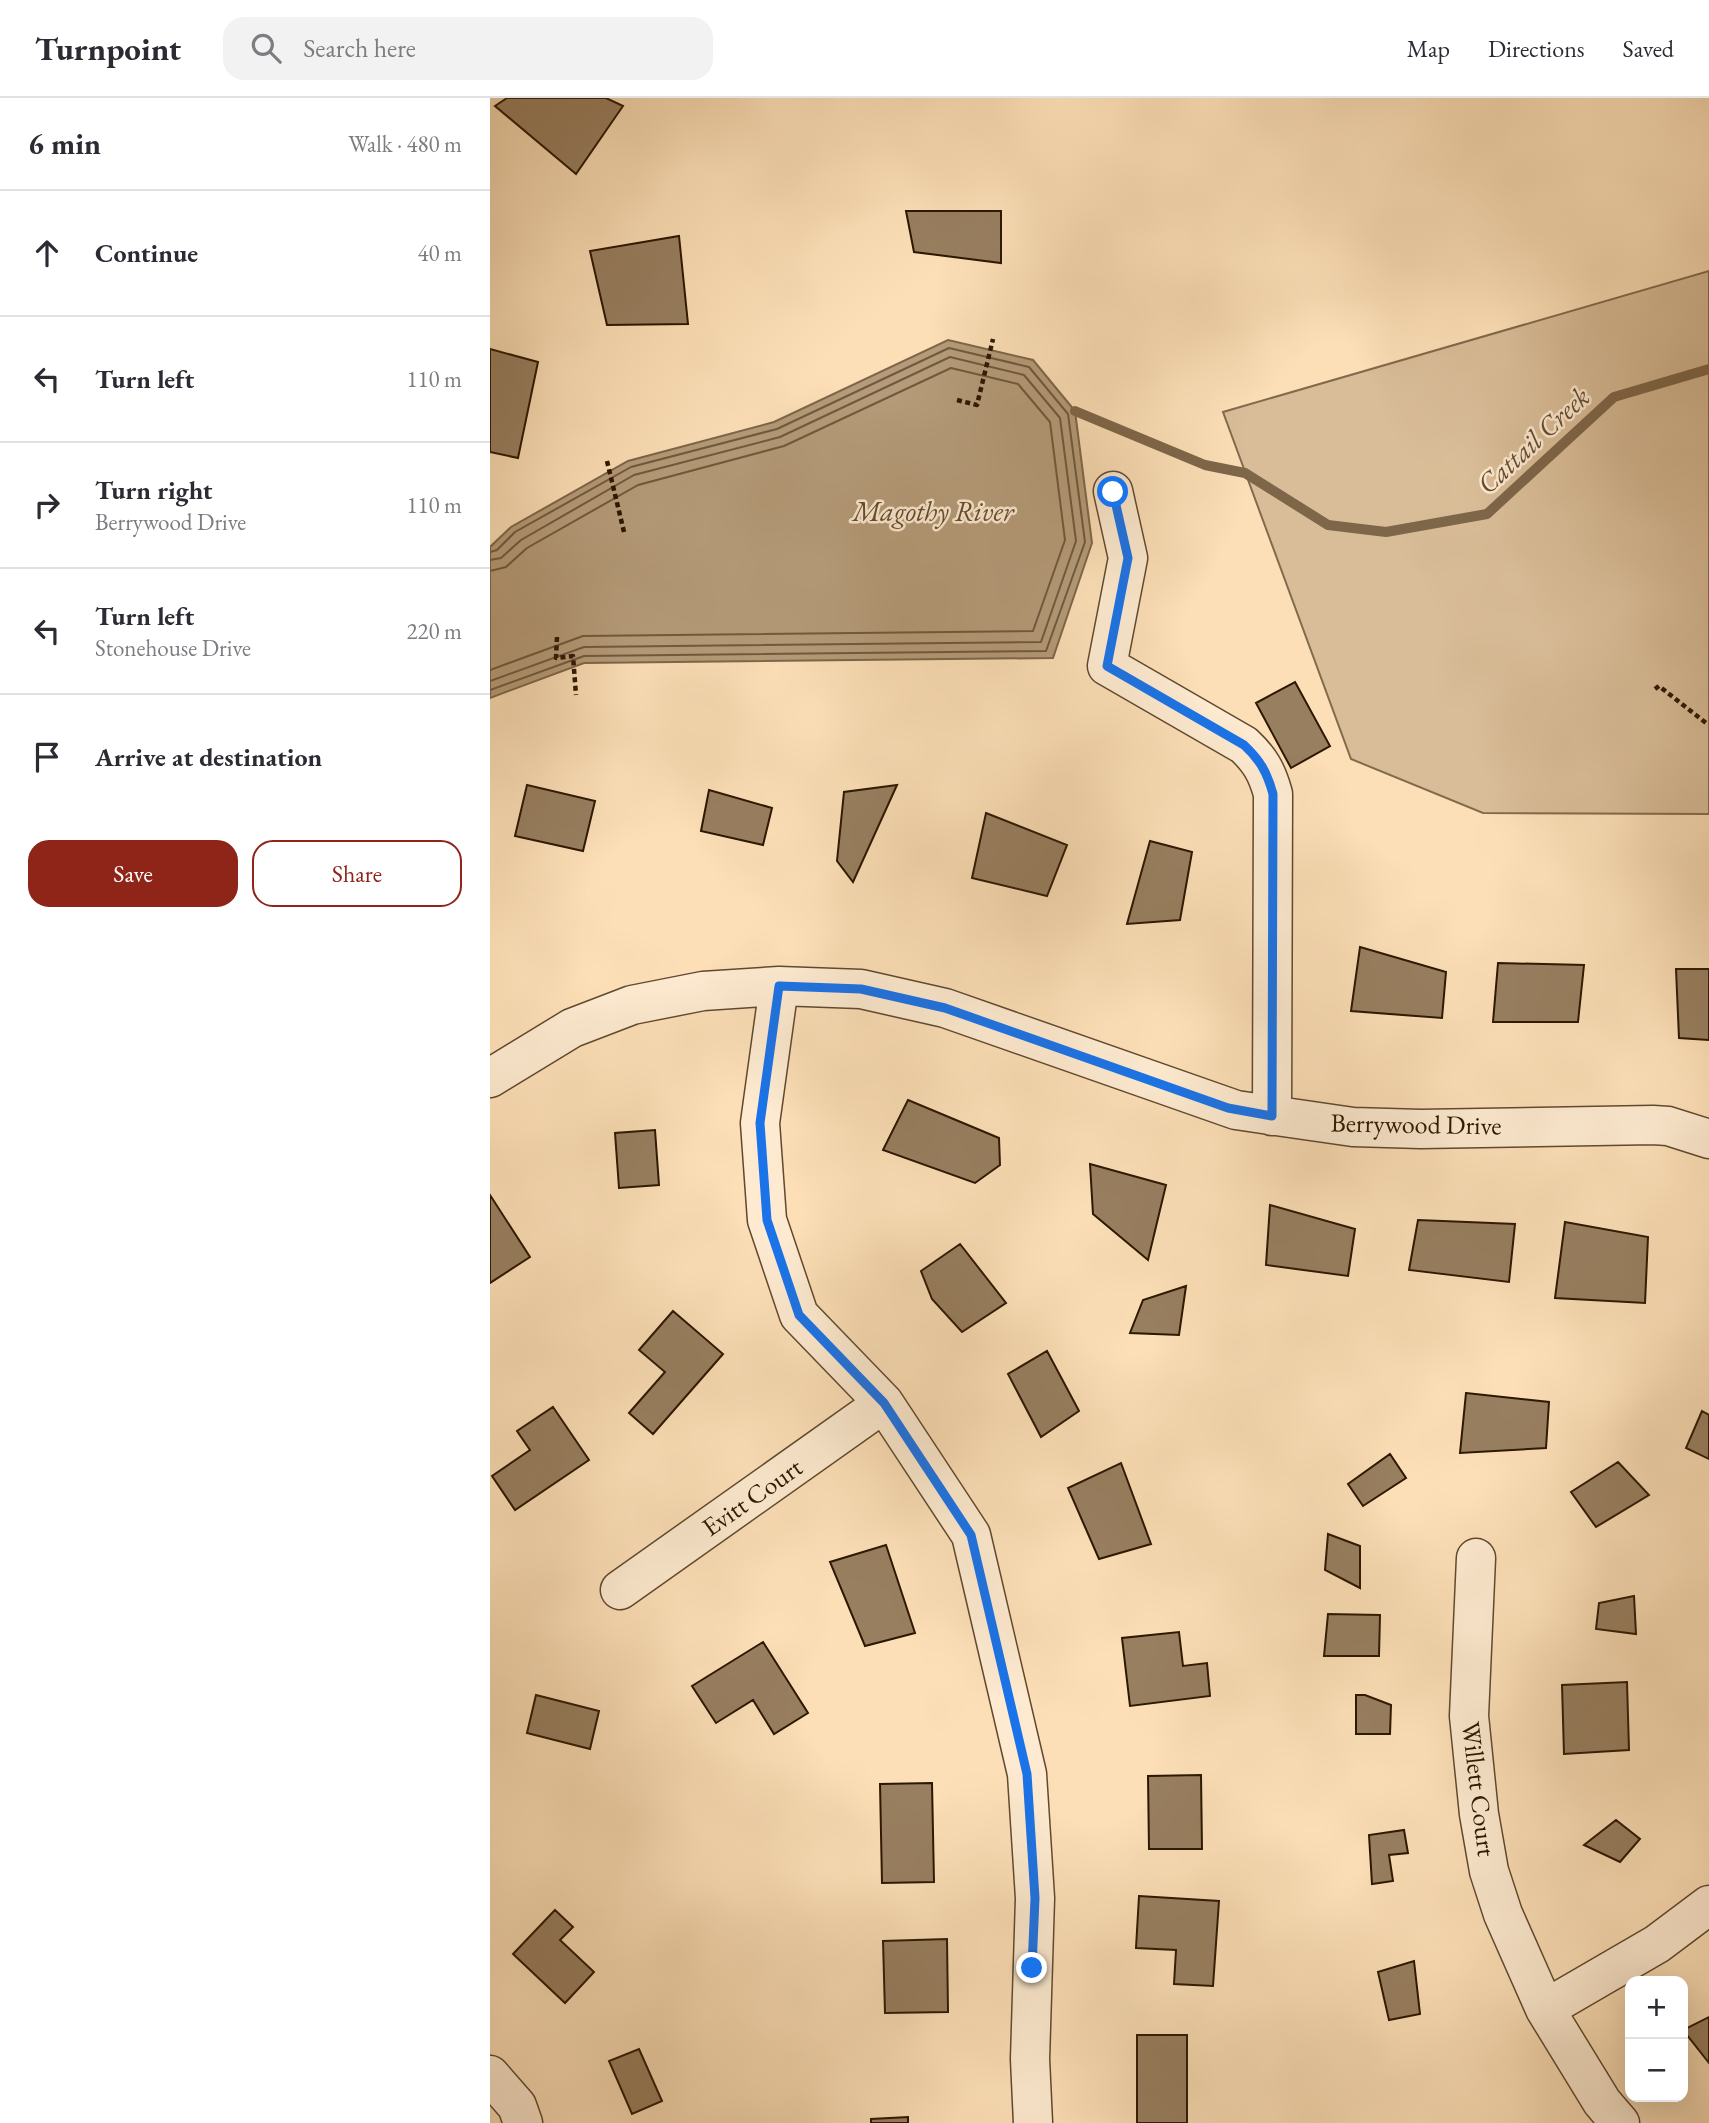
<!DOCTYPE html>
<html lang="en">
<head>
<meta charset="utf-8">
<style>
  body { margin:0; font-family:"EB Garamond",serif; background:#f2f2f3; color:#2b2b33 }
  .controls { position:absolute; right:21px; bottom:21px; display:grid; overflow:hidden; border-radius:14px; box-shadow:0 7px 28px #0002 }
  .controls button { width:63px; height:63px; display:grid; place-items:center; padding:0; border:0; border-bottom:2px solid #e1e1e2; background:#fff; color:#2b2b33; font:35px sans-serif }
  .stop { position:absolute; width:21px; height:21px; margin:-16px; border:5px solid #1a73e8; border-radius:50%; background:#fff }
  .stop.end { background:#1a73e8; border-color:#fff; box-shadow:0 2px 7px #0008 }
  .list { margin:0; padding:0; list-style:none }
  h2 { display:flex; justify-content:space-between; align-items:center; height:91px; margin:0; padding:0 28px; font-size:30px }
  h2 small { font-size:23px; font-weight:400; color:#7c7c81 }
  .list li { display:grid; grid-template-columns:46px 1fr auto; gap:21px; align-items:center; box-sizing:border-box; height:126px; padding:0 28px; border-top:2px solid #e1e1e2 }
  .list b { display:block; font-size:26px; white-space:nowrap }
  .list p { margin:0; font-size:23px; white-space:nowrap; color:#7c7c81 }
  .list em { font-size:23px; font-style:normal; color:#7c7c81 }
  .actions { display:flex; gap:14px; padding:21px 28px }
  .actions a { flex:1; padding:16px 0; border:2px solid #8f2418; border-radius:21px; text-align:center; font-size:24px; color:#8f2418 }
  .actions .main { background:#8f2418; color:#fff }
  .icon { flex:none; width:38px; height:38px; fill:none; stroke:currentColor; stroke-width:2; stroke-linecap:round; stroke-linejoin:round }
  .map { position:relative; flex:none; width:1219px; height:2025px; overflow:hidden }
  header { display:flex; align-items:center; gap:42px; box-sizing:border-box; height:98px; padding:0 35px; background:#fff; border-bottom:2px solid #e1e1e2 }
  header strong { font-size:33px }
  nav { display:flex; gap:38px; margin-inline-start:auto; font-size:24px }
  .search { width:490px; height:63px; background:#f2f2f3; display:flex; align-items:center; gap:18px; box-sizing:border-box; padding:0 24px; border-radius:21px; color:#7c7c81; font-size:26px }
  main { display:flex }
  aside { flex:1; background:#fff }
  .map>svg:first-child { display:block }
  .green { fill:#d9bd98; stroke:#826a4c; stroke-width:2 }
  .water { fill:#b59b79; stroke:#7e6649; stroke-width:2 }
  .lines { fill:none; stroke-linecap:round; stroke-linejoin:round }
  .shore { stroke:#70593d; stroke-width:2 }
  .stream { stroke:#7e6649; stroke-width:10 }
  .building { fill:#987f60; stroke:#2c1701; stroke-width:2 }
  .minor-casing { stroke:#60492e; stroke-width:41 }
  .path { stroke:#2c1701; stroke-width:4.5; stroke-dasharray:5 3.5; stroke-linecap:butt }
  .minor { stroke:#fdead0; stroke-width:38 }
  .route { stroke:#1a73e8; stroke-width:9 }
  .labels { text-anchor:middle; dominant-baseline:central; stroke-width:5; stroke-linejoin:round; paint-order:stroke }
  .street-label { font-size:26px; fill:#2c1701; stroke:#fdead0 }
  .water-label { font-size:28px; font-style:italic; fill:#634c31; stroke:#fdead0 }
</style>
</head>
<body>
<header>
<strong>Turnpoint</strong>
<div class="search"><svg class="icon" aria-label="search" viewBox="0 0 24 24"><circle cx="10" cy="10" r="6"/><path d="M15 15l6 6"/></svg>Search here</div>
<nav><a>Map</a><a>Directions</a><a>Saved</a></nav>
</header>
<main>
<aside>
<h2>6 min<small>Walk · 480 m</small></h2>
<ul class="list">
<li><svg class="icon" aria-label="ahead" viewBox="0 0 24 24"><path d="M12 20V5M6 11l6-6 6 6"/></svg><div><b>Continue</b></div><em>40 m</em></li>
<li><svg class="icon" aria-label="left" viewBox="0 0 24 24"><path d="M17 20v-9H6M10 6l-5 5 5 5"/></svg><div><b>Turn left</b></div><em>110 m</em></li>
<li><svg class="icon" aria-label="right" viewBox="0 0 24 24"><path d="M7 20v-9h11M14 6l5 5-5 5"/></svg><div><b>Turn right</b><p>Berrywood Drive</p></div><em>110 m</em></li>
<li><svg class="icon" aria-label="left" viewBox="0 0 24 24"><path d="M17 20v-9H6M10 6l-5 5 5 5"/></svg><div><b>Turn left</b><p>Stonehouse Drive</p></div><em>220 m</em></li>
<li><svg class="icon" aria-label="arrive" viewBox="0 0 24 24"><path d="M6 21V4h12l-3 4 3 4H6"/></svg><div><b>Arrive at destination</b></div></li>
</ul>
<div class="actions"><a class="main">Save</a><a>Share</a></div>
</aside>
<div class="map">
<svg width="1219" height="2025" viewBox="0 0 1219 2025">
  <rect width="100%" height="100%" fill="#fcdfb7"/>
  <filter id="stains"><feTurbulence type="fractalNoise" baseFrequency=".00286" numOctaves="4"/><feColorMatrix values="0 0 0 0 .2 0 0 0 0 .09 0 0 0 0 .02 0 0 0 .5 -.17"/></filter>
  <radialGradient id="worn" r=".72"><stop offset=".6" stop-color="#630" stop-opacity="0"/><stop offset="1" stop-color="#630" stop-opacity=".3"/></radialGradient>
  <path class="green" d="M1219,173V716L993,715L861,661L733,314Z"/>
  <path class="water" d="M458,242L543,262L585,313L602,445L563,560L94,565L0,600V449L21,429L138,363L284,324Z"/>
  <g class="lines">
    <path class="shore" d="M0,454L7,452L25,434L141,369L287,331L459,250L539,269L578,316L595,444L556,553L94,558L0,592
      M0,462L11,460L31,442L144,377L290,339L460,259L534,277L570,320L586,443L551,544L94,549L0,583
      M0,473L16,469L37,450L148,387L294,348L461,270L528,286L560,324L575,442L543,533L93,538L0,572"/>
    <path class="stream" d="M585,313L715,367L755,375L838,427L896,434L997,416L1124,299L1219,271"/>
  </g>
  <path class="building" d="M17,0H116L133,8L86,76L5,8Z
    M416,113H511V165L424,154Z
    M189,138L198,226L117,227L100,153Z
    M0,251L48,264L28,360L0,354Z
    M805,584L840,648L801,670L766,605Z
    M37,687L105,703L93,753L25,738Z
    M407,687L363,784L347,763L354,694Z
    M219,692L282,710L273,747L211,733Z
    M496,715L577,747L557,798L482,780Z
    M660,743L702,754L690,822L637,826Z
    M870,849L956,874L952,920L861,913Z
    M1008,865L1094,867L1088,924H1003Z
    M1186,871H1219V942L1189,940Z
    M418,1002L509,1040L510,1067L485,1085L393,1052Z
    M165,1032L169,1087L129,1090L125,1035Z
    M600,1066L676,1087L658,1162L603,1116Z
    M0,1097L40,1159L0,1185Z
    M780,1107L865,1131L858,1178L776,1167Z
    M928,1122L1025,1126L1019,1184L919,1172Z
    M1075,1124L1158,1139L1155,1205L1065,1200Z
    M470,1146L516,1205L472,1234L442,1201L431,1173Z
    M696,1188L689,1237L640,1235L653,1202Z
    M183,1213L233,1256L163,1336L139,1315L175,1274L149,1252Z
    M557,1253L589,1313L551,1339L518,1276Z
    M976,1295L1059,1304L1056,1350L970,1355Z
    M63,1309L99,1362L25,1412L2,1378L40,1352L27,1333Z
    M1212,1313L1219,1317V1361L1196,1350Z
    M900,1356L916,1380L873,1408L858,1386Z
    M1128,1364L1159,1397L1106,1429L1081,1394Z
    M631,1365L661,1446L609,1461L578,1390Z
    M838,1436L870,1448V1490L835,1472Z
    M396,1447L425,1535L375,1548L340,1464Z
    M1144,1498L1146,1536L1106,1531L1109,1505Z
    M838,1516L890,1517L889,1558H834Z
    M689,1534L693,1568L717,1565L720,1598L640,1608L632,1540Z
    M273,1544L318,1615L284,1636L263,1602L226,1625L202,1588Z
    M1137,1584L1139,1652L1074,1656L1072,1587Z
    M46,1597L109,1613L100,1651L37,1635Z
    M866,1597H875L901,1607L900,1636H866Z
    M711,1677L712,1751H659L658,1678Z
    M442,1685L444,1784L392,1785L390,1686Z
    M1126,1722L1150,1741L1130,1764L1094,1747Z
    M914,1732L918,1755L899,1757L903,1783L882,1786L879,1737Z
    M649,1798L729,1803L723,1888L684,1886L686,1852L646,1850Z
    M65,1812L83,1829L70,1842L104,1874L75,1905L23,1856Z
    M457,1841L458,1914L395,1915L393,1843Z
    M924,1863L930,1916L899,1922L888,1874Z
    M1219,1919V1965L1193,1932Z
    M647,1937H697V2025H647Z
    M149,1951L172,2003L142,2016L119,1963Z
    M418,2019V2025H381V2021Z"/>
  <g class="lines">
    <g class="minor-casing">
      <path id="minor" d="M623,393L638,460L617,568L754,647C770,662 777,674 783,696L782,1018
        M289,888L270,1025L277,1122L309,1217L394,1305L481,1437L537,1676L545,1800L540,1961L543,2025
        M0,980L82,930L142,907L213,893L289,888L371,891L455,910L746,1012L863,1029L931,1031L1163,1027L1178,1028L1219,1041
        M986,1460L979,1618L989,1716L999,1773L1013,1816L1055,1911L1112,2004L1130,2025
        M130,1492L394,1305
        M1055,1911L1167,1846L1219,1807
        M0,1977L27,2008L33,2025"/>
    </g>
    <path class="path" d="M467,302L487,307L503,241
      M117,363L134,434
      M67,539L66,560L83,558L86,597
      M1165,591L1169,588L1216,625"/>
    <use href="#minor" class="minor"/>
  </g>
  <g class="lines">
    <path class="route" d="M542,1870L545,1800L537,1676L481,1437L394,1305L309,1217L277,1122L270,1025L289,888L371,891L455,910L738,1010L782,1018L783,696C777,674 770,662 754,647L617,568L638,460L623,394"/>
  </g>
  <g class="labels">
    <g class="street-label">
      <text transform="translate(926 1026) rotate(1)">Berrywood Drive</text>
      <text transform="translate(262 1399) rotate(-35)">Evitt Court</text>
      <text transform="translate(989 1691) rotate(83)">Willett Court</text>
    </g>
    <g class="water-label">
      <text transform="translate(1043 342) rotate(-43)">Cattail Creek</text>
      <text x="443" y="413">Magothy River</text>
    </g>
  </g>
  <rect width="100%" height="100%" filter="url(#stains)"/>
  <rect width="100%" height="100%" fill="url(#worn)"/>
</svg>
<div class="controls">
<button>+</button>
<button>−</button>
</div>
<div class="stop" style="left:623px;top:394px"></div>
<div class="stop end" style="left:542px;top:1870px"></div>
</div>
</main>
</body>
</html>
